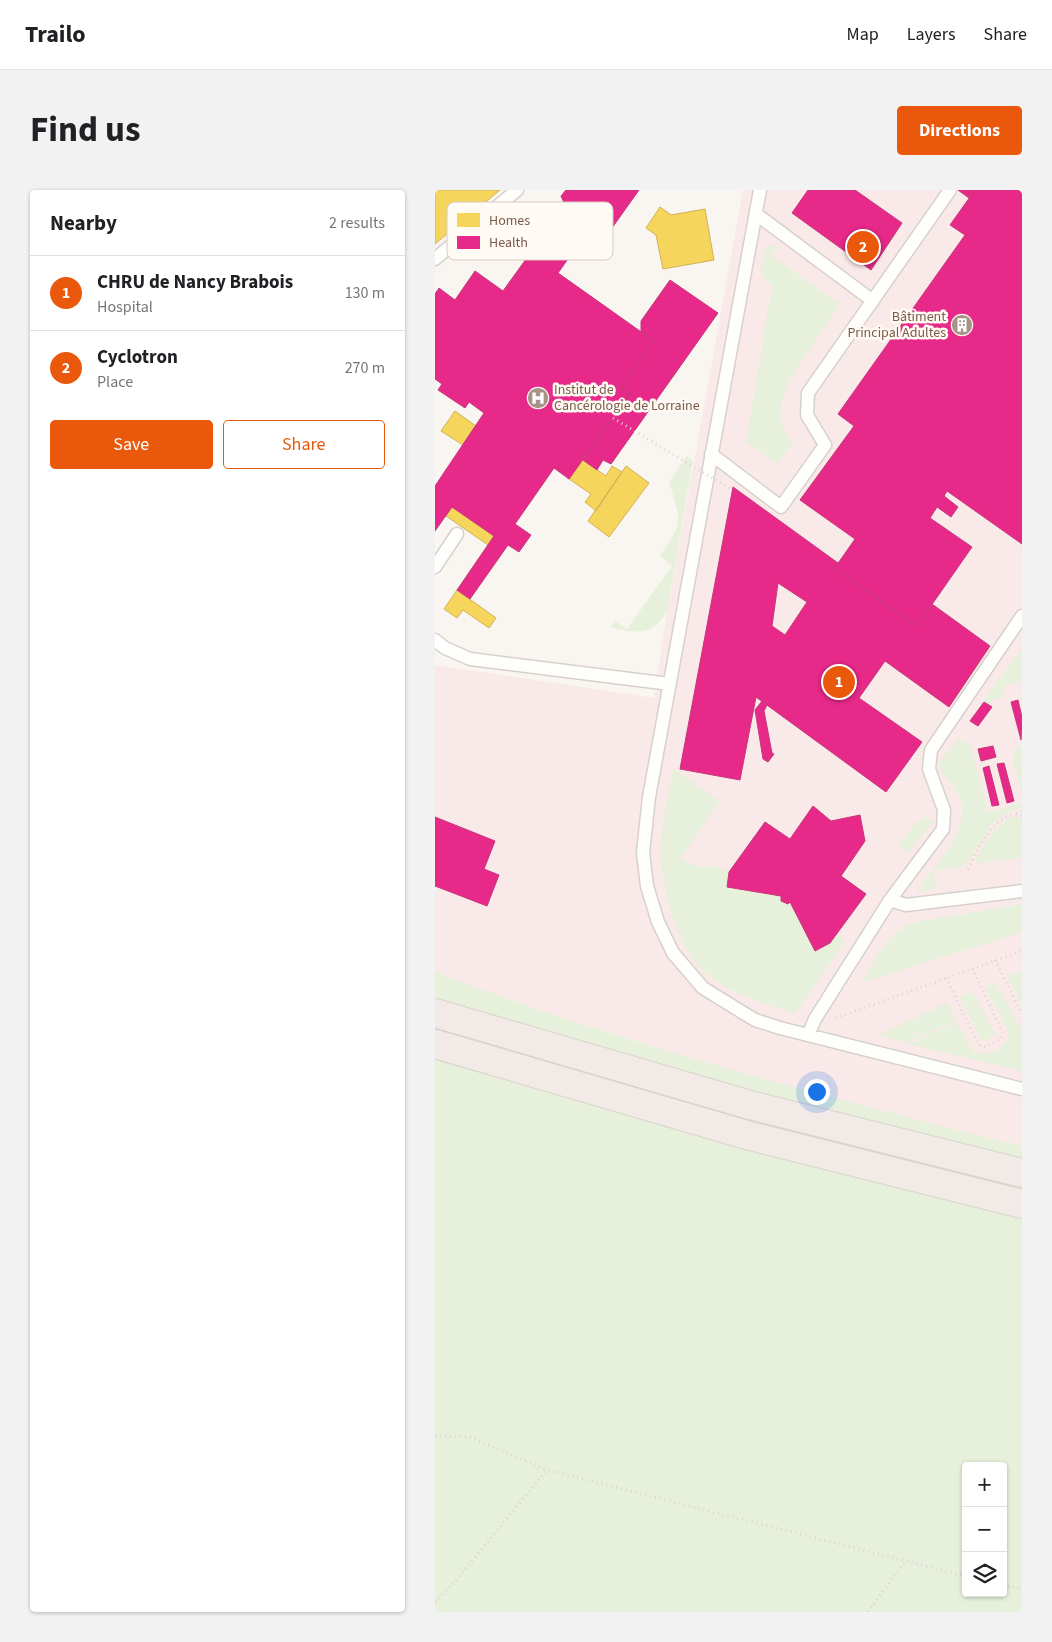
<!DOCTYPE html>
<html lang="en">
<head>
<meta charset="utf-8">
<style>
  body { margin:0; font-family:"Source Sans 3",sans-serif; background:#f2f2f2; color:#202124 }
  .controls { position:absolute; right:15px; bottom:15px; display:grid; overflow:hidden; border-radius:5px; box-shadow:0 1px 4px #0004 }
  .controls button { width:45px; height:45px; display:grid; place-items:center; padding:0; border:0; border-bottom:1px solid #e0e0e0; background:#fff; color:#202124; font:25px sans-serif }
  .you { position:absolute; left:381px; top:901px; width:18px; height:18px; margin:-12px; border:4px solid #fff; border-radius:50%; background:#1a73e8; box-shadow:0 0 0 8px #1a73e833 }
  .badge { display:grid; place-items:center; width:32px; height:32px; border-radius:50%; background:#ea580c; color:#fff; font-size:16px; font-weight:700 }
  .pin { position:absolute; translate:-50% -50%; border:2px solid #fff; box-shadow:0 1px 5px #0006 }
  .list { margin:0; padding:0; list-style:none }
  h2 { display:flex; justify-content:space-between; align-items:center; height:65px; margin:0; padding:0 20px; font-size:21px }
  h2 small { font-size:16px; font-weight:400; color:#757577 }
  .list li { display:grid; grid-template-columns:32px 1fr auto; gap:15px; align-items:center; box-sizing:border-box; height:75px; padding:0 20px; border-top:1px solid #e0e0e0 }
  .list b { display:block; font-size:19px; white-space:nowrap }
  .list p { margin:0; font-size:16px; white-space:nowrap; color:#757577 }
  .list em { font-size:16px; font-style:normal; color:#757577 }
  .actions { display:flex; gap:10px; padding:15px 20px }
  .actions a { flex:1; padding:11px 0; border:1px solid #ea580c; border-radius:5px; text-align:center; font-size:18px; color:#ea580c }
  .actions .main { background:#ea580c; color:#fff }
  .icon { flex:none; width:28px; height:28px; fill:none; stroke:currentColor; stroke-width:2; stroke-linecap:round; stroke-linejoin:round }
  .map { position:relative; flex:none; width:587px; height:1422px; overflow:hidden; border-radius:5px }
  header { display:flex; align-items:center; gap:30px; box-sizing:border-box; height:70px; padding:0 25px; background:#fff; border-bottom:1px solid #e0e0e0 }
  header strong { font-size:24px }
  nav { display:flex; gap:28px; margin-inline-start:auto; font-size:18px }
  .intro { display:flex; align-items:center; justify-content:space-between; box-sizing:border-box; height:120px; padding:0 30px }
  h1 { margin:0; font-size:35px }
  .button { padding:12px 22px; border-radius:5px; background:#ea580c; color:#fff; font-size:18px; font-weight:700 }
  main { display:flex; gap:30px; padding:0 30px }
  aside { flex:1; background:#fff; border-radius:5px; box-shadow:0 1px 4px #0004 }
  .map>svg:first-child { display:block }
  .medical { fill:#fae9e9 }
  .green { fill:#e7f0db; fill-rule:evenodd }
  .homes { fill:#f6d55c; stroke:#d1b158 }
  .health { fill:#e7298a; stroke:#c63878; fill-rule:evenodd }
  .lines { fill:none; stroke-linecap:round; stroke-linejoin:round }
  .lane-casing { stroke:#d7d1cb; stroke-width:15 }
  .highway-casing { stroke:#dad1cc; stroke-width:30 }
  .path { stroke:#dcd5d0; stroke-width:3; stroke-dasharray:1 4; stroke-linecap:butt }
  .lane { stroke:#fefefd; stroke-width:12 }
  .highway { stroke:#f2eae7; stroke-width:28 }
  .path-bridge { stroke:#dcd5d0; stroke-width:3; stroke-dasharray:1 4; stroke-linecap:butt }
  .labels { text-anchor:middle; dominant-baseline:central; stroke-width:5; stroke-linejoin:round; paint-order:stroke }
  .poi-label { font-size:14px; fill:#7a5c4d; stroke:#fffaf3; text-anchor:end }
  .key { fill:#fffaf3; stroke:#d7cbc1; stroke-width:1 }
  .key-label { font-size:14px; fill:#7a5c4d }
</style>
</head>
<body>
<header>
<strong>Trailo</strong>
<nav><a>Map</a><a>Layers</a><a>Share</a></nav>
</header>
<div class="intro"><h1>Find us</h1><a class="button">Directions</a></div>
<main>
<aside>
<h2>Nearby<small>2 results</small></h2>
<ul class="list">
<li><span class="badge">1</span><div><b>CHRU de Nancy Brabois</b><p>Hospital</p></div><em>130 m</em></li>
<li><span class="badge">2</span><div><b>Cyclotron</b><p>Place</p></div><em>270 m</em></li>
</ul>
<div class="actions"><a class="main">Save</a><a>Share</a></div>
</aside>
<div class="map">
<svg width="587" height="1422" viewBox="0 0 587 1422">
  <rect width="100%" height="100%" fill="#f9f5f0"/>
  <path class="medical" d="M308,0H587V956L418,915L288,878L93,817L0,782V475L219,508L232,422Z"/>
  <path class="green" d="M337,54L343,57L337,66L405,114C395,130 384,146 373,162C356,188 330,223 358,252L342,274L311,252L337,94L331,91L325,82L331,58Z
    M252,266L258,271L232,422C215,448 203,442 176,438L179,430L192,439L237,376L225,366C249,332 246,330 234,292Z
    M587,458V491L570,495L568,508L557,509V517L548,511Z
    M523,548L535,556L553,622L587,613V617L571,624L556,635L534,671L526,677L499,681L501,699L484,702L482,700C501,673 538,640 524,606C519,594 505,586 504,573Z
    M587,556V605L578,572L581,557Z
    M238,579L285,611L246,668L260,676H280L294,682L292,697L346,706V711L353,714L355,712L380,761L395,753L402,744L411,751L360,824C328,814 293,803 268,781C243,759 225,694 226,661C226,633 233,606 238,579Z
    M492,627L498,632L474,662L464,655L482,631Z
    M579,627L587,628V667L542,674L541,667C552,652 560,633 579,627Z
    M587,714V742L427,793C438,771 452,746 474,733Z
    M587,781V815L572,786Z
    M0,782C191,855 389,907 587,956V1422H0ZM531,1276H568V1403H531Z
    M560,792L587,840V881L473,854L521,832L539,862C553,868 576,857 573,840L550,798Z
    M537,802L561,844L548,852L524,807Z
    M513,812L521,830L471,853L444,845Z"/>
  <path class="homes" d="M0,0H65L0,54Z
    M225,17L236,25L270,19L279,70L228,79L221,45L211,38Z
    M20,221L41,236L28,255L6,241Z
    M148,270L171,286L177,276L187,282L161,321L150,312L156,304L134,289Z
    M191,276L214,293L174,347L153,331Z
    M17,317L59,346L53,355L11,326Z
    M22,400L61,428L54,438L28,420L22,428L9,419Z"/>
  <path class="health" d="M131,0H204L172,45L157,35L123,83L219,151L186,199L194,204L134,289L119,278L80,334L96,345L84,362L73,355L35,409L22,400L59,346L17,317L0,341V296L49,223L34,212L30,218L3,200L7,194L0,189V104L4,98L20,110L40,81L68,101L130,15L126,6Z
    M373,0H420L467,33L436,80L357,23Z
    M523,0H540L534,8Z
    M540,0H587V354L512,301L509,306L523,317L516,327L502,317L495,328L537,357L482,436L399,379L420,349L365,310L419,236L403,224L530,45L515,35Z
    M235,90L283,123L176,274L168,270L162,280L148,270L194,204L186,199L219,151L206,142V131Z
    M298,297L403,373L399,379L482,436L497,414L555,456L514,517L450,471L424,508L487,552L451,602L321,507L305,590L245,579ZM343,393L372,412L350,445L337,436Z
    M583,510L587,527L586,550L576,512Z
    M327,511L332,515L329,521L337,563L339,564L333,572L328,569L320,520Z
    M549,512L557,517L543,536L535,531Z
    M558,556L561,567L546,571L543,559Z
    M569,573L579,611L572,613L562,574Z
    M554,576L564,615L557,616L548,578Z
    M378,616L396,631L425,625L430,651L406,686L431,704L395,753L380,761L355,712L353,714L346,711V706L292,697L294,682L330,632L355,649Z
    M0,627L60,651L49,679L64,685L52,716L0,696Z"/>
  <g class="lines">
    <g class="lane-casing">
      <path id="lane" d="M325,0L214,607L208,663L212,696L223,732L238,763L268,798L320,830L345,838L587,899
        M321,24L438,111
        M0,69L82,0
        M276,264L346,317L390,255L372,225L373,203L515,0
        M0,377L22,344
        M0,450L10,458L35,469L235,494
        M455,710L471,715L587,701
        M373,845L380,829L455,710L508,639L509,620L494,579L496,560L587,426"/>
    </g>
    <g class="highway-casing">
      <path id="highway" d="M0,823L315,915L587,983
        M0,854L315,946L587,1014"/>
    </g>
    <path class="path" d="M581,623L587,621
      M533,679C543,659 559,620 587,626
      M560,770L587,824
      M511,788L544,855L550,857L565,849L568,843L537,778
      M401,828L587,761
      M0,1246L35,1247L112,1280L531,1386
      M568,1395L587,1399
      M0,1412L23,1388L112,1280
      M433,1422L471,1371"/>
    <use href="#lane" class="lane"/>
    <use href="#highway" class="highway"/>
    <path class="path-bridge" d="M178,228L297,300"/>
  </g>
  <defs>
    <g id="building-disc" transform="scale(1.125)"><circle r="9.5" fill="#a69286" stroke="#fffaf3"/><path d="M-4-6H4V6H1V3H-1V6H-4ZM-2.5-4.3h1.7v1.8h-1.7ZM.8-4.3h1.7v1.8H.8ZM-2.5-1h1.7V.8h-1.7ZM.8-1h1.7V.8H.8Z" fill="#fff"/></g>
    <g id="hospital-disc" transform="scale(1.125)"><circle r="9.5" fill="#a69286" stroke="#fffaf3"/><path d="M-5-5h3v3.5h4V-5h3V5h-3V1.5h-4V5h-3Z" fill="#fff"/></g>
  </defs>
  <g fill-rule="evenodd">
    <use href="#building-disc" x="527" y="135"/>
    <use href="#hospital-disc" x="103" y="208"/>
  </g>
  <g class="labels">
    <g class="poi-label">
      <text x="511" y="127">Bâtiment<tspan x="511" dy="16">Principal Adultes</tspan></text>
      <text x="119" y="200" text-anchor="start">Institut de<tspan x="119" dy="16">Cancérologie de Lorraine</tspan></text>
    </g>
  </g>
  <rect x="12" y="12" width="166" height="58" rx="8" class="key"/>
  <rect x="22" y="23" width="23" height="14" fill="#f6d55c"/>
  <rect x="22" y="46" width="23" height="13" fill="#e7298a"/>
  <g class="key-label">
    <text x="54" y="35">Homes</text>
    <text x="54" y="57">Health</text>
  </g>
</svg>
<div class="controls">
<button>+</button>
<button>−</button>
<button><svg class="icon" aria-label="layers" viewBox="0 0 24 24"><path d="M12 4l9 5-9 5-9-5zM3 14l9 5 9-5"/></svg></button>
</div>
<div class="you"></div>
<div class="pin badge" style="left:404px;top:492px">1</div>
<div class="pin badge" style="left:428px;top:57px">2</div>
</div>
</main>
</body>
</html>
